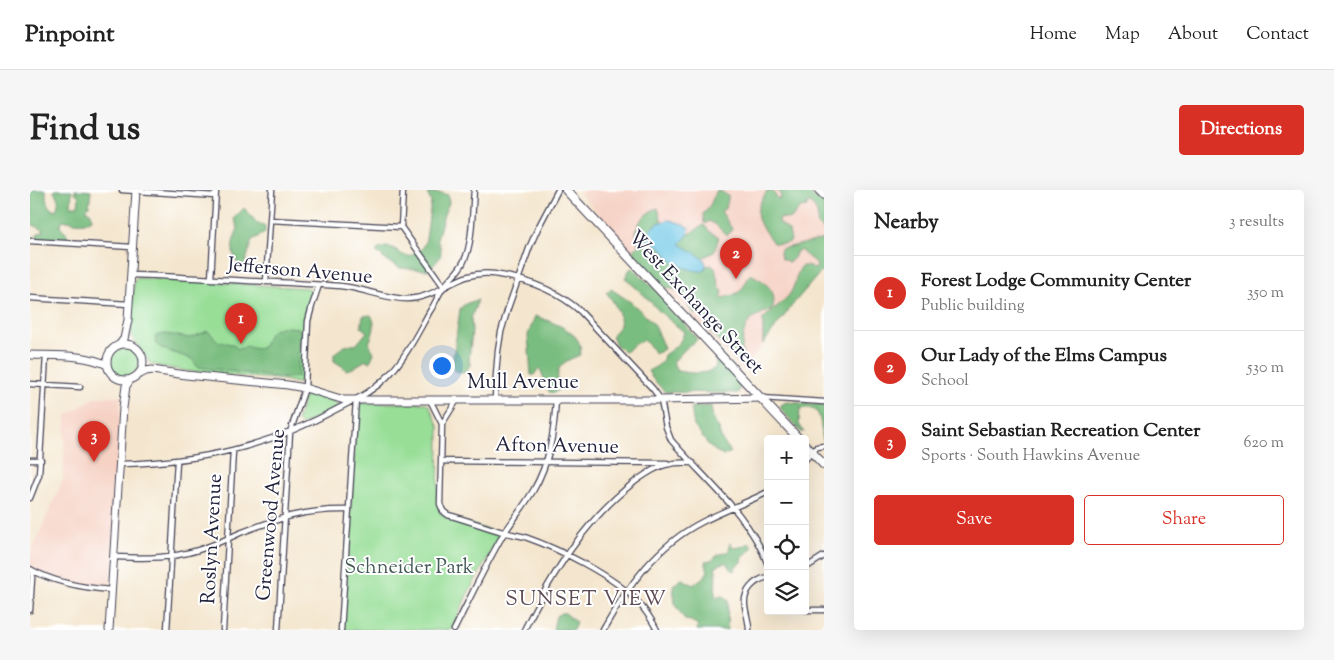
<!DOCTYPE html>
<html lang="en">
<head>
<meta charset="utf-8">
<style>
  body { margin:0; font-family:"Sorts Mill Goudy",serif; background:#f6f6f6; color:#222 }
  .controls { position:absolute; right:15px; bottom:15px; display:grid; overflow:hidden; border-radius:5px; box-shadow:0 5px 20px #0002 }
  .controls button { width:45px; height:45px; display:grid; place-items:center; padding:0; border:0; border-bottom:1px solid #e0e0e0; background:#fff; color:#222; font:25px sans-serif }
  .you { position:absolute; left:411px; top:175px; width:18px; height:18px; margin:-12px; border:4px solid #fff; border-radius:50%; background:#1a73e8; box-shadow:0 0 0 8px #1a73e833 }
  .badge { display:grid; place-items:center; width:32px; height:32px; border-radius:50%; background:#d93025; color:#fff; font-size:16px; font-weight:700 }
  .pin { position:absolute; translate:-50% -41px; filter:drop-shadow(0 1px 2px #0008) }
  .pin::after { content:''; position:absolute; top:26px; width:18px; height:15px; background:inherit; clip-path:polygon(0 0,100% 0,50% 100%) }
  .list { margin:0; padding:0; list-style:none }
  h2 { display:flex; justify-content:space-between; align-items:center; height:65px; margin:0; padding:0 20px; font-size:21px }
  h2 small { font-size:16px; font-weight:400; color:#767676 }
  .list li { display:grid; grid-template-columns:32px 1fr auto; gap:15px; align-items:center; box-sizing:border-box; height:75px; padding:0 20px; border-top:1px solid #e0e0e0 }
  .list b { display:block; font-size:19px; white-space:nowrap }
  .list p { margin:0; font-size:16px; white-space:nowrap; color:#767676 }
  .list em { font-size:16px; font-style:normal; color:#767676 }
  .actions { display:flex; gap:10px; padding:15px 20px }
  .actions a { flex:1; padding:11px 0; border:1px solid #d93025; border-radius:5px; text-align:center; font-size:18px; color:#d93025 }
  .actions .main { background:#d93025; color:#fff }
  .icon { flex:none; width:28px; height:28px; fill:none; stroke:currentColor; stroke-width:2; stroke-linecap:round; stroke-linejoin:round }
  .map { position:relative; flex:none; width:794px; height:440px; overflow:hidden; border-radius:5px }
  header { display:flex; align-items:center; gap:30px; box-sizing:border-box; height:70px; padding:0 25px; background:#fff; border-bottom:1px solid #e0e0e0 }
  header strong { font-size:24px }
  nav { display:flex; gap:28px; margin-inline-start:auto; font-size:18px }
  .intro { display:flex; align-items:center; justify-content:space-between; box-sizing:border-box; height:120px; padding:0 30px }
  h1 { margin:0; font-size:35px }
  .button { padding:12px 22px; border-radius:5px; background:#d93025; color:#fff; font-size:18px; font-weight:700 }
  main { display:flex; gap:30px; padding:0 30px }
  aside { flex:1; background:#fff; border-radius:5px; box-shadow:0 5px 20px #0002 }
  .map>svg:first-child { display:block }
  .built { fill:#f6d2c4 }
  .green { fill:#98de97; stroke:#5d8069 }
  .forest { fill:#7abd80; stroke:#4e705e }
  .water { fill:#67c5e5; stroke:#447490 }
  .lines { fill:none; stroke-linecap:round; stroke-linejoin:round }
  .street-casing { stroke:#423f51; stroke-width:7 }
  .secondary-casing { stroke:#423f51; stroke-width:9 }
  .primary-casing { stroke:#423f51; stroke-width:10 }
  .street { stroke:#fff; stroke-width:4.5 }
  .secondary { stroke:#fff; stroke-width:7 }
  .primary { stroke:#fff; stroke-width:8 }
  .labels { text-anchor:middle; dominant-baseline:central; stroke-width:4; stroke-linejoin:round; paint-order:stroke }
  .street-label { font-size:20px; fill:#22223b; stroke:#fff }
  .park-label { font-size:20px; fill:#455a57; stroke:#fff }
  .neighbourhood-label { font-size:21px; letter-spacing:1px; fill:#604e56; stroke:#fff }
</style>
</head>
<body>
<header>
<strong>Pinpoint</strong>
<nav><a>Home</a><a>Map</a><a>About</a><a>Contact</a></nav>
</header>
<div class="intro"><h1>Find us</h1><a class="button">Directions</a></div>
<main>
<div class="map">
<svg width="794" height="440" viewBox="0 0 794 440">
  <rect width="100%" height="100%" fill="#fff"/>
  <filter id="ink" filterUnits="userSpaceOnUse"><feTurbulence type="fractalNoise" baseFrequency=".02" numOctaves="2"/><feDisplacementMap in="SourceGraphic" scale="10" xChannelSelector="R" yChannelSelector="G"/><feConvolveMatrix kernelMatrix="1 2 1 2 8 2 1 2 1" color-interpolation-filters="sRGB"/></filter>
  <filter id="wash" filterUnits="userSpaceOnUse"><feTurbulence type="fractalNoise" baseFrequency=".0096" numOctaves="4" result="noise"/><feDisplacementMap in="SourceGraphic" scale="20" xChannelSelector="R" yChannelSelector="G"/><feGaussianBlur stdDeviation="1.12" result="paint"/><feColorMatrix in="noise" values="0 0 0 0 0 0 0 0 0 0 0 0 0 0 0 0 0 1.4 0 .05"/><feComposite in="paint" operator="in"/></filter>
  <g filter="url(#wash)">
    <rect width="100%" height="100%" fill="#f4e6ce"/>
    <path class="built" d="M554,0H779L794,12V78L764,113L713,181L571,29V26L550,4Z
      M91,206L81,400L50,396L0,379V364L33,290L36,226L65,207Z"/>
    <path class="green" d="M109,88L278,98C284,104 281,109 279,116C273,139 274,164 273,188L271,192L267,193L254,190L156,181L123,175L119,172L102,147L101,143L104,93L105,89Z
      M81 172a14 14 0 1 1 28 0a14 14 0 1 1-28 0Z
      M276,203L304,211L308,214V217L272,235L267,231Z
      M329,213H396L399,215L409,237L408,312L411,324L418,327L469,343L470,346L439,401L421,440H313L327,216Z"/>
    <path class="forest" d="M0,0H16V9L20,18L25,21C30,13 29,9 24,2L25,0H42L41,16H48L49,6L45,3V0L61,1L59,16L56,19L61,23L62,29C53,35 43,32 33,30L30,35L38,46V51L7,49V45L14,41L0,33Z
      M687,0L692,2L698,6V9L696,18L691,21L702,39L700,43L696,45L685,34L679,31L677,33H674L673,24L680,15Z
      M738,0H741L748,9L751,8V6L748,0H777L784,7L794,13V40L787,35C788,26 788,20 780,13H777V17L770,18L761,29L750,28L749,32L759,41L761,51C756,55 749,54 743,53C727,30 720,25 738,0Z
      M397,3H411L418,5L419,13L414,24L407,49C415,65 410,69 398,80L370,78L353,68L352,65L347,63V60C367,51 366,66 378,66C383,66 388,60 393,58L396,49L401,12Z
      M214,18L227,33L235,36V43L222,50L214,78L211,79C201,64 200,55 208,39L204,28Z
      M628,18L632,32L628,33L619,52L628,55L641,69L675,79L676,76L681,75L685,78L689,96L693,102L691,108C698,107 707,105 712,99C715,95 717,89 721,84C735,92 749,101 742,119C735,122 727,125 721,130C711,139 712,159 712,172L710,174L706,168L679,141L672,120L665,125L659,118L656,109L650,101L634,97L602,62L608,56C608,52 606,47 606,43C607,32 617,21 628,18Z
      M674,35L680,42L689,47L684,62L672,68C665,63 657,60 650,54L659,44Z
      M794,49V78L764,113L733,154V129C741,120 752,114 759,105C766,96 765,84 772,76H777L784,79L787,77L786,73L778,67L770,60L766,62C765,67 764,70 758,72L751,68L750,63L751,59Z
      M603,78L625,99L667,149L664,153L660,154L643,172L647,181C660,183 676,186 686,177L685,168L702,183L710,196L708,203L635,202L622,188L618,181C626,177 633,174 634,165C644,158 651,154 654,142L630,122L614,105L595,88L600,79Z
      M581,99L602,113L625,135C627,144 631,150 634,159L625,164L620,156L613,150L605,154L595,162L586,155L582,145C584,142 588,138 590,135C593,126 582,109 576,102Z
      M448,110L441,128L442,141L439,169L440,175L436,181L432,182L425,181L422,177L430,119C434,113 441,112 448,110Z
      M341,125C347,135 343,143 339,153L344,163L340,172L336,170L323,178L316,180L312,176L304,171V164C312,157 316,154 326,155L337,142L331,137L333,126Z
      M505,126C521,132 556,142 550,165C529,173 525,178 529,200L524,203L519,202L511,181L509,178L504,185H501L498,145Z
      M257,137L268,138L273,147L268,159V187L253,188L168,177L162,169L133,159L125,153L126,146L135,144L160,148L178,141L189,152L202,154L208,159L210,158L212,159L215,156L226,159L232,158C239,145 239,138 257,137Z
      M756,212L794,215V250H793C789,234 794,213 770,219L769,234L774,242H771L751,219V215Z
      M681,216C682,224 683,232 689,238C689,248 695,255 701,262L693,266L680,257L664,236L661,217Z
      M700,353L703,358L711,357L720,353L722,355V358L713,367L712,372L705,377V380L703,381L695,372L685,377L686,380L685,407L694,406L698,411L697,440H667L668,435L661,431L655,430L645,414L643,395L652,389L663,395L675,386L678,381L675,371L682,370L687,365L699,361Z
      M531,423H535L546,432L543,440H523L526,426Z"/>
    <path class="water" d="M640,30L653,34L659,38L658,45L650,54L674,69L676,74L674,81C663,82 648,76 640,69C636,65 634,59 629,56C625,52 620,52 616,48C618,37 630,31 640,30Z"/>
  </g>
  <g filter="url(#ink)">
    <g class="lines">
      <g class="street-casing">
        <path id="street" d="M92,0L185,6
          M373,0L371,37L414,97
          M240,30L371,37
          M0,51L102,57
          M101,85C140,86 180,89 219,91C249,92 280,94 310,96C333,98 355,109 377,109C411,108 428,79 464,84C496,89 525,99 550,121L623,199L631,210L636,237L641,250C675,290 719,324 738,375
          M181,89L186,0
          M236,92L242,0
          M0,108L99,114
          M0,194L50,197
          M732,208L794,212
          M400,210L412,234L410,314L413,321L418,325C437,330 455,337 473,342C480,344 488,345 495,347C529,359 584,386 608,412C615,420 622,430 627,440
          M465,210L466,185L468,161L471,142L478,118L500,56L508,38L528,0
          M412,234L427,210
          M0,270H11
          M775,270L787,257L794,256
          M412,271L637,273
          M90,274C170,272 238,257 309,218C326,209 342,202 356,188C375,169 387,144 400,121C405,114 408,105 413,98C420,88 429,82 434,71C443,53 442,21 444,0
          M0,308L9,285L16,166
          M84,367C108,368 133,369 157,363C175,359 193,351 210,343C249,328 276,319 318,320
          M775,378L794,366
          M0,379C23,392 55,398 81,400
          M0,420L2,389L3,381
          M775,420H794
          M137,440L147,271
          M193,440L203,261
          M248,440L260,242L275,198L278,131L282,116L289,95
          M311,440L326,210
          M424,440C440,408 455,376 473,345C483,330 494,316 503,301C520,272 524,242 526,210
          M494,440C522,384 555,329 606,291C616,284 627,276 640,274C647,272 655,273 663,273
          M573,440C597,397 627,355 672,332C693,321 716,313 738,302
          M719,440C719,432 716,424 715,416C713,401 724,390 738,387"/>
      </g>
      <g class="secondary-casing">
        <path id="secondary" d="M77 172a18 18 0 1 1 36 0a18 18 0 1 1-36 0Z
          M89,155L94,149L98,130L106,0
          M0,165C24,166 56,164 77,175
          M108,185L116,181L122,180L156,185L258,195L275,198L314,210H631L732,208
          M79,440L93,218L96,196L101,189"/>
      </g>
      <g class="primary-casing">
        <path id="primary" d="M536,0L769,249
          M789,0L794,5
          M775,255L794,275"/>
      </g>
      <use href="#street" class="street"/>
      <use href="#secondary" class="secondary"/>
      <use href="#primary" class="primary"/>
    </g>
  </g>
  <g class="labels">
    <g class="street-label">
      <text transform="translate(270 82) rotate(5)">Jefferson Avenue</text>
      <text transform="translate(665 113) rotate(47)">West Exchange Street</text>
      <text x="493" y="193">Mull Avenue</text>
      <text transform="translate(527 257) rotate(1)">Afton Avenue</text>
      <text transform="translate(242 325) rotate(-85)">Greenwood Avenue</text>
      <text transform="translate(183 349) rotate(-87)">Roslyn Avenue</text>
    </g>
    <g class="park-label">
      <text x="379" y="378">Schneider Park</text>
    </g>
    <g class="neighbourhood-label">
      <text x="556" y="410">SUNSET VIEW</text>
    </g>
  </g>
</svg>
<div class="controls">
<button>+</button>
<button>−</button>
<button><svg class="icon" aria-label="locate" viewBox="0 0 24 24"><circle cx="12" cy="12" r="6"/><path d="M12 2v4M12 18v4M2 12h4M18 12h4"/></svg></button>
<button><svg class="icon" aria-label="layers" viewBox="0 0 24 24"><path d="M12 4l9 5-9 5-9-5zM3 14l9 5 9-5"/></svg></button>
</div>
<div class="you"></div>
<div class="pin badge" style="left:211px;top:154px">1</div>
<div class="pin badge" style="left:706px;top:89px">2</div>
<div class="pin badge" style="left:64px;top:272px">3</div>
</div>
<aside>
<h2>Nearby<small>3 results</small></h2>
<ul class="list">
<li><span class="badge">1</span><div><b>Forest Lodge Community Center</b><p>Public building</p></div><em>350 m</em></li>
<li><span class="badge">2</span><div><b>Our Lady of the Elms Campus</b><p>School</p></div><em>530 m</em></li>
<li><span class="badge">3</span><div><b>Saint Sebastian Recreation Center</b><p>Sports · South Hawkins Avenue</p></div><em>620 m</em></li>
</ul>
<div class="actions"><a class="main">Save</a><a>Share</a></div>
</aside>
</main>
</body>
</html>
